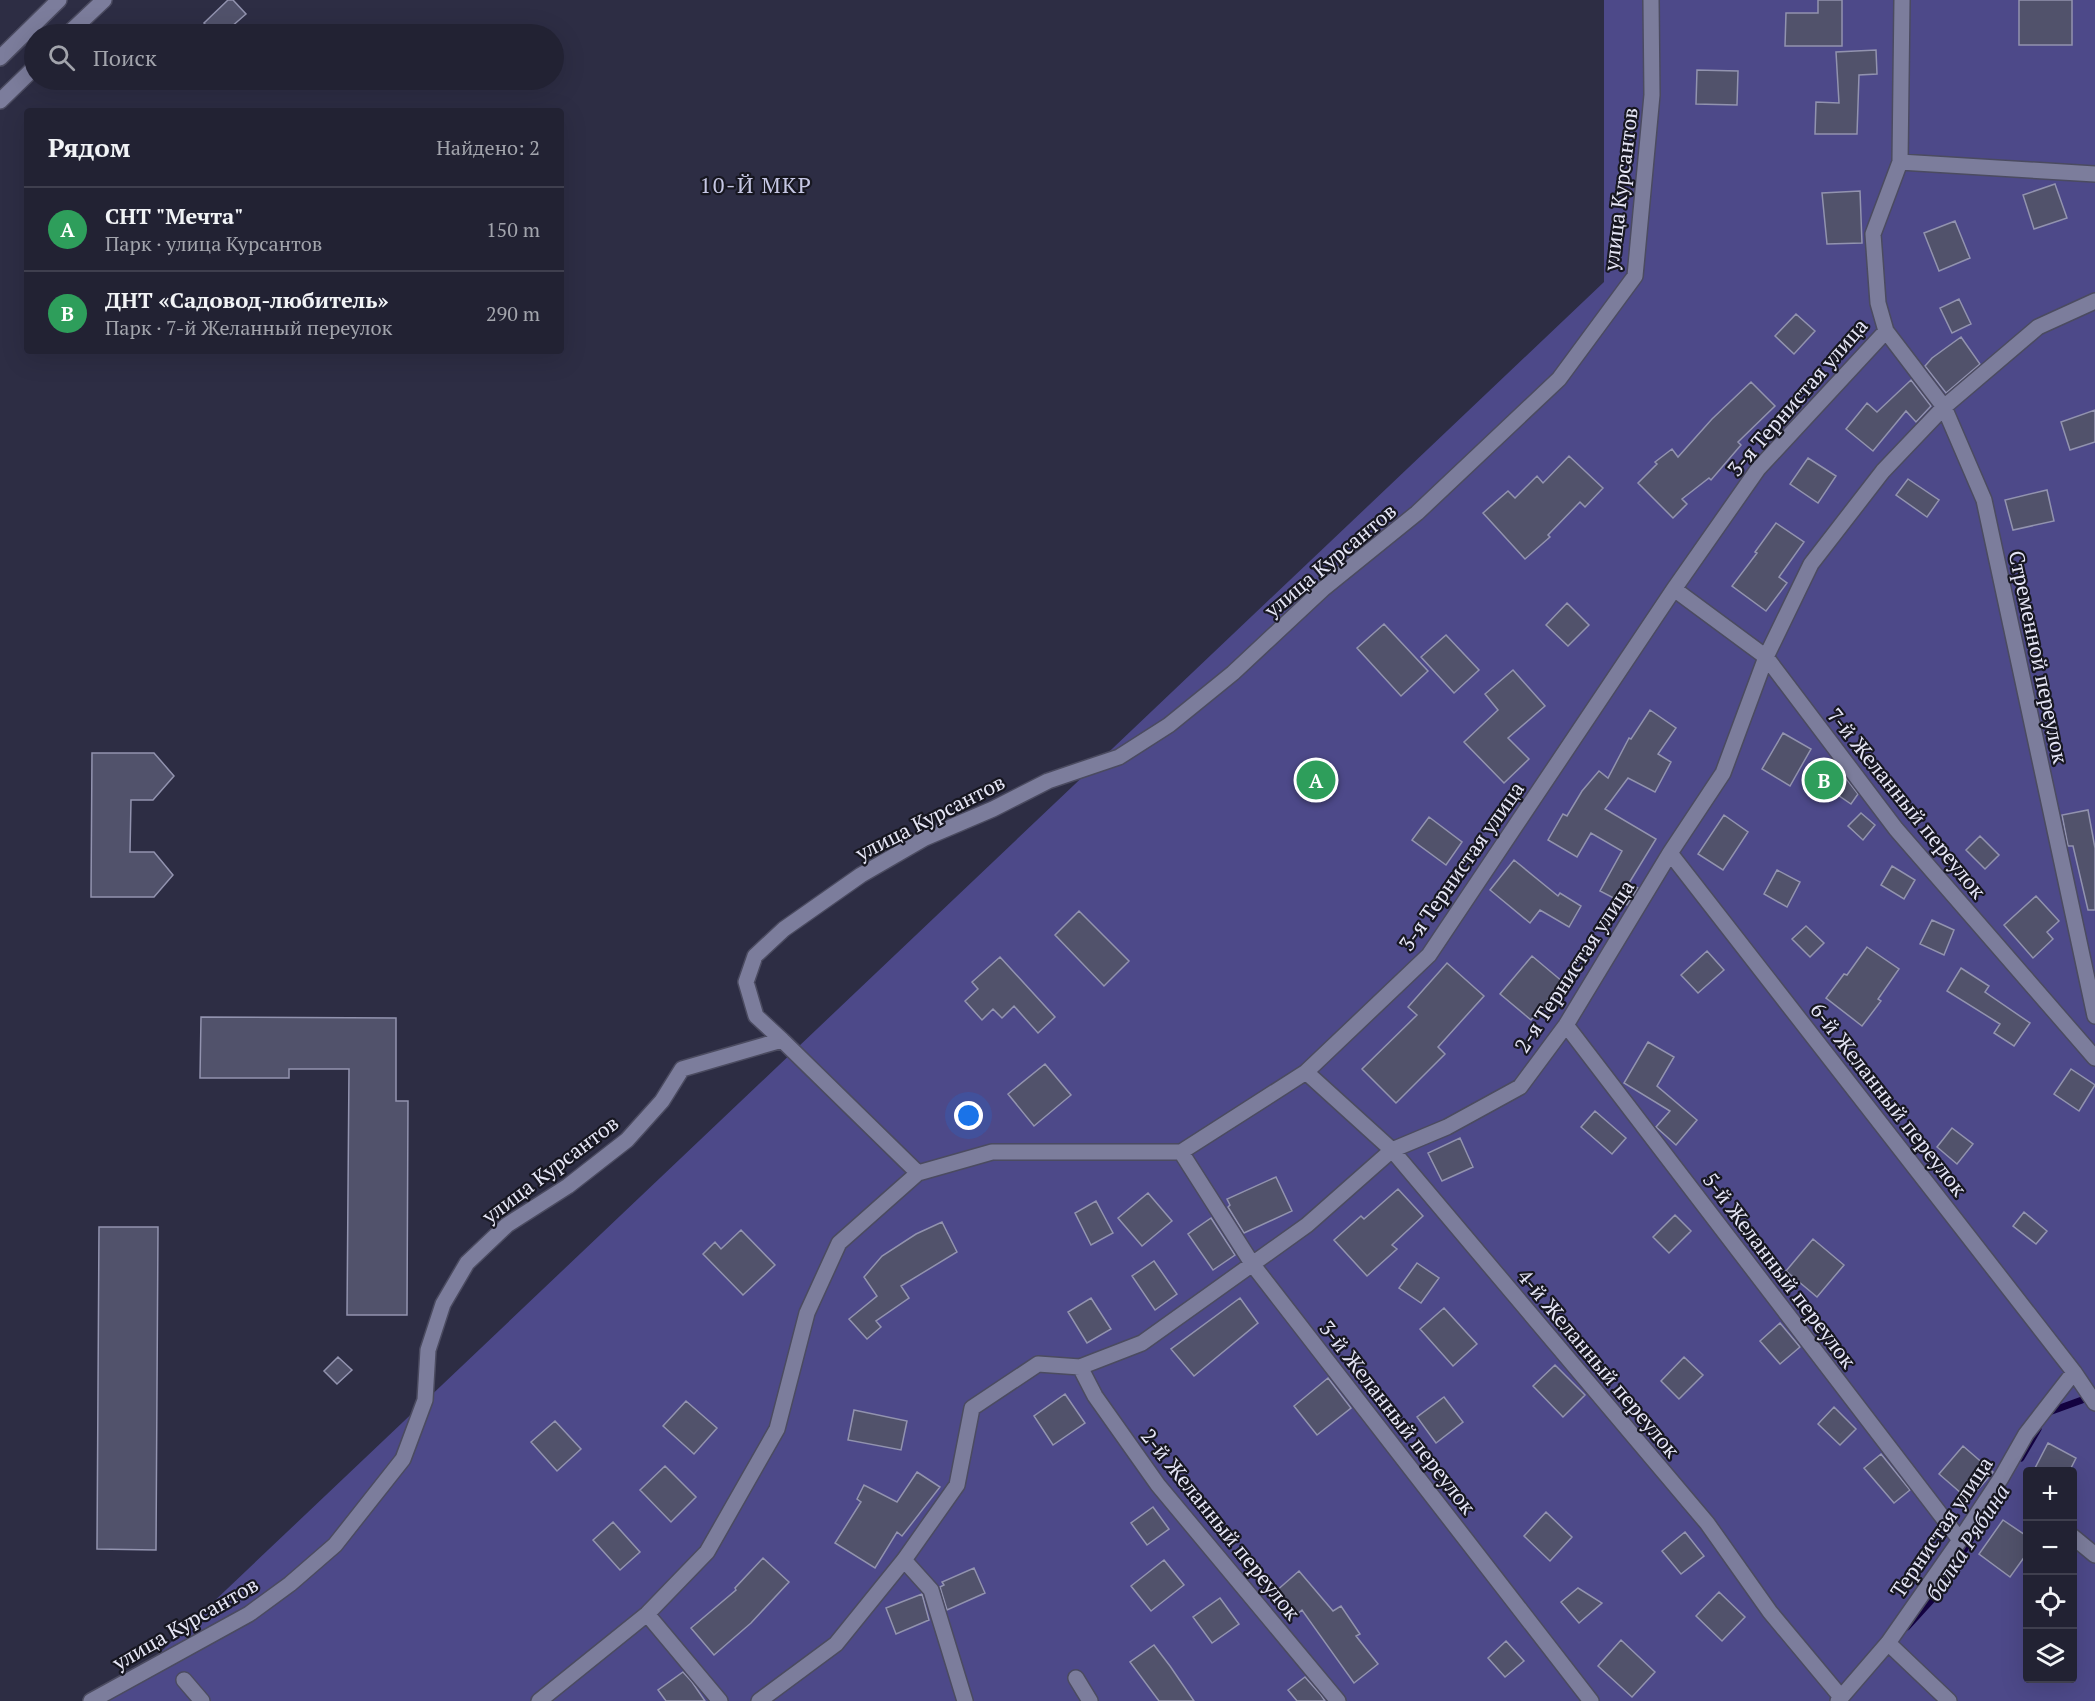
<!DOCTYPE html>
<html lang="ru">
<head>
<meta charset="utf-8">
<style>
  body { margin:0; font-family:"PT Serif",serif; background:#2e2f3f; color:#f1f3f6 }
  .controls { position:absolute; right:18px; bottom:18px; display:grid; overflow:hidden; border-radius:6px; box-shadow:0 6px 24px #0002 }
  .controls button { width:54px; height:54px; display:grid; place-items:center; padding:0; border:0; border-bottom:2px solid #3f3f4e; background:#223; color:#f1f3f6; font:30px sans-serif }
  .you { position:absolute; left:969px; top:1116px; width:21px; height:21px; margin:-15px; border:4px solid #fff; border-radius:50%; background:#1a73e8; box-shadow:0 0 0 9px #1a73e833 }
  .badge { display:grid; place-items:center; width:39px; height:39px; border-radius:50%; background:#db2777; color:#fff; font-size:20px; font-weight:700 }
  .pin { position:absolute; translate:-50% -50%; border:3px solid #fff; box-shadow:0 2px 6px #0006 }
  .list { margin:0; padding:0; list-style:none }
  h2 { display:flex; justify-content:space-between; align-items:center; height:78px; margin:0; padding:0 24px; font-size:26px }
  h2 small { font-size:20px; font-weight:400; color:#a2a4ac }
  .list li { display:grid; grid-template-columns:39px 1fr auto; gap:18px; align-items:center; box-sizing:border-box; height:84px; padding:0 24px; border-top:2px solid #3f3f4e }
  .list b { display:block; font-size:22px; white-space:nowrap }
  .list p { margin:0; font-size:20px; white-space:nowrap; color:#a2a4ac }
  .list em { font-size:20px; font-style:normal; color:#a2a4ac }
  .icon { flex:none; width:33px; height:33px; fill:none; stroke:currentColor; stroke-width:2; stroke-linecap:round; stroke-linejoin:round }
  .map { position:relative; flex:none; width:2095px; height:1701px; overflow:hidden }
  .search { position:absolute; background:#223; box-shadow:0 6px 24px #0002; left:24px; top:24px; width:540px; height:66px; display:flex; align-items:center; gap:15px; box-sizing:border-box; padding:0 21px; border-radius:33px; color:#a2a4ac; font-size:22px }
  .panel { position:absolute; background:#223; box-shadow:0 6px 24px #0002; left:24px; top:108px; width:540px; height:246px; border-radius:6px }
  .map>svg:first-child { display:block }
  .green { fill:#4d4989; fill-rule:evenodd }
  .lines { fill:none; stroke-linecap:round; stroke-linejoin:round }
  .stream { stroke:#130240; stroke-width:7 }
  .building { fill:#51526b; stroke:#9293af; stroke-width:1.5 }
  .minor-casing { stroke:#4b4b60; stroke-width:18 }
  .minor { stroke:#7c7d9c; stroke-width:15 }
  .labels { text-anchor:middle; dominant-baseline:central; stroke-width:4.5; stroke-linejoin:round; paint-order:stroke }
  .street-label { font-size:21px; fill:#e6e6f6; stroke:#171721 }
  .neighbourhood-label { font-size:22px; letter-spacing:1.5px; fill:#c6c7e4; stroke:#171721 }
  .water-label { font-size:22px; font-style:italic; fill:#dedff3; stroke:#171721 }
</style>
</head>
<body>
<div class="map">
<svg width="2095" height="1701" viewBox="0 0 2095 1701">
  <rect width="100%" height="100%" fill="#2d2d44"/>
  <path class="green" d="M1604,0H2095V1701H109L1604,282ZM2028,1472H2072V1678H2028Z"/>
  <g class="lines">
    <path class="stream" d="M2049,1412L2082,1400L2090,1394
      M2021,1458L2038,1429
      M1907,1627L1937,1594L1991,1506"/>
  </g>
  <path class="building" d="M228,0H233L246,14L223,34H215L204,23Z
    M1818,0H1842V46H1785L1786,13H1818Z
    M2019,0H2072V45H2019Z
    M1876,50L1877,74L1859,75L1857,134H1815L1816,102L1839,103L1836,52Z
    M1697,70L1738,71L1737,105L1696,104Z
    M2055,184L2067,218L2034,229L2023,195Z
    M1860,191L1862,243L1827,244L1822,193Z
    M1955,221L1970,258L1939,271L1924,233Z
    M1959,299L1971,324L1952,333L1940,308Z
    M1796,314L1815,331L1794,354L1775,336Z
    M1961,337L1980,364L1946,393L1925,366L1932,358Z
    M1911,380L1931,406L1916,422L1906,411L1873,451L1846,429L1867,403L1877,412Z
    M1751,382L1775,406L1738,442L1741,445L1711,480L1709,478L1682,499L1687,504L1673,518L1638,483L1657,464L1655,462L1672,449L1678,457L1712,419Z
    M2095,410V442L2070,450L2061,422Z
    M1569,456L1603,488L1585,507L1580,502L1548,535L1550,537L1525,559L1483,513L1508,491L1515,498L1537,476L1543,483Z
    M1808,458L1836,476L1818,503L1790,484Z
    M1908,479L1939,500L1927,517L1896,495Z
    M2047,490L2054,521L2013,530L2005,500Z
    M1776,523L1804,542L1779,577L1787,583L1766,611L1732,586L1757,553L1755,552Z
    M1567,603L1589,625L1568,646L1546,625Z
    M1384,624L1428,671L1401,696L1357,648Z
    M1446,635L1479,670L1454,693L1421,657Z
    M1513,670L1545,706L1508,738L1529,759L1504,783L1464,742L1498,710L1485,694Z
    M1650,710L1676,728L1658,754L1671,762L1655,792L1628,778L1605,809L1656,839L1629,883L1638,888L1627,905L1600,891L1622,851L1591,833L1577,857L1548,840L1563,814L1567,816L1582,791L1599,771L1608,778L1629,738L1631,739Z
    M1783,733L1811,749L1790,786L1762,769Z
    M92,753H154L174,776L153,800H131L130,852H154L173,875L154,897H91Z
    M1845,777L1858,794L1851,804L1835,793Z
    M2088,810L2095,848V910H2088L2073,846H2068L2062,815Z
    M1861,813L1875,825L1863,840L1848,826Z
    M1724,815L1748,832L1723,870L1698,854Z
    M1429,817L1462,842L1446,865L1412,840Z
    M1980,836L1999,855L1985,869L1966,850Z
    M1514,860L1558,896L1560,893L1581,906L1569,927L1540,910L1530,923L1490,890Z
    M1892,866L1915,880L1904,899L1881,885Z
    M1777,870L1800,882L1787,907L1764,894Z
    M2036,896L2059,921L2047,932L2053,939L2033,958L2004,925Z
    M1079,911L1129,961L1104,986L1055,935Z
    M1932,920L1954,930L1944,955L1920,944Z
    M1806,926L1824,943L1810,957L1792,939Z
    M1867,947L1899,969L1878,999L1881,1001L1862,1026L1826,998L1844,974L1847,975Z
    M1707,951L1724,970L1698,993L1681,975Z
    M1532,956L1563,982L1531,1020L1500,994Z
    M1000,957L1055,1017L1038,1033L1014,1006L1002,1018L993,1009L982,1020L965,1001L978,989L972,982Z
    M1447,963L1484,996L1438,1047L1445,1054L1396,1103L1362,1069L1417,1015L1408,1007Z
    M1961,968L1989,986L1985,992L2030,1023L2014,1046L1994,1033L2000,1024L1947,991Z
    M201,1017L396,1018V1101H408L407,1315H347L349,1069H289V1078H200Z
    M1648,1042L1674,1057L1657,1086L1697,1120L1676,1145L1656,1127L1670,1111L1624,1083Z
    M1045,1064L1071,1095L1034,1126L1008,1094Z
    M2071,1069L2095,1085L2079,1111L2054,1094Z
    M1595,1111L1626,1138L1612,1154L1581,1127Z
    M1952,1128L1973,1144L1957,1164L1937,1147Z
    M1460,1138L1473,1167L1442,1181L1428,1153Z
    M1276,1177L1292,1211L1244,1233L1228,1207L1230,1205L1227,1199Z
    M1398,1189L1423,1216L1392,1245L1397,1249L1367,1276L1334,1240L1361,1216L1364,1219Z
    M1148,1193L1172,1221L1142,1246L1118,1218Z
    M1096,1201L1113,1233L1091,1245L1075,1213Z
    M2024,1212L2047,1231L2036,1244L2013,1226Z
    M1675,1215L1691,1231L1669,1253L1653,1237Z
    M1211,1218L1235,1255L1213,1270L1188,1234Z
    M942,1222L957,1252L901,1286L909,1298L876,1321L881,1327L867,1339L849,1319L877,1296L864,1277L882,1256L916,1234Z
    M99,1227H158L156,1550L97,1549Z
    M741,1230L775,1265L743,1295L703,1254L715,1242L721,1249Z
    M1813,1239L1844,1265L1817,1297L1786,1271Z
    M1154,1261L1177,1294L1155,1310L1132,1276Z
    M1417,1263L1439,1278L1421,1303L1399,1288Z
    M1091,1298L1111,1329L1087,1343L1068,1312Z
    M1240,1298L1258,1323L1194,1376L1171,1349Z
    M1444,1308L1477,1344L1453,1366L1420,1329Z
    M1780,1323L1800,1347L1780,1364L1760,1341Z
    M338,1357L352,1370L337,1384L324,1371Z
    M1684,1357L1703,1375L1679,1399L1661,1381Z
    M1555,1365L1585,1395L1563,1417L1533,1386Z
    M1328,1378L1351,1408L1317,1435L1294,1406Z
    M1065,1394L1085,1423L1053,1445L1034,1416Z
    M1444,1397L1463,1422L1436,1443L1417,1417Z
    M686,1401L717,1428L694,1454L663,1426Z
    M1834,1407L1856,1429L1840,1445L1818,1424Z
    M854,1410L907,1421L901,1450L848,1440Z
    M555,1421L581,1449L557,1471L531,1442Z
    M2048,1443L2076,1458L2069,1472H2033Z
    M1963,1446L1993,1472L1969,1500L1939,1474Z
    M1881,1454L1910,1490L1894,1503L1864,1468Z
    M665,1466L696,1497L671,1522L640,1490Z
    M917,1472L940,1487L902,1536L897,1532L875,1568L835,1543L861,1502L857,1499L864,1485L897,1502Z
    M1153,1507L1169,1529L1147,1545L1131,1523Z
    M1546,1512L1572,1537L1550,1561L1524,1536Z
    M2003,1520L2028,1537V1552L2010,1577L1979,1554Z
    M613,1522L640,1552L620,1570L593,1540Z
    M1685,1532L1704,1556L1681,1574L1662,1551Z
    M763,1558L789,1582L751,1623L714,1655L691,1628L736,1590L735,1588Z
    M1164,1560L1184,1585L1151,1611L1131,1586Z
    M974,1568L985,1593L947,1610L940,1587L944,1585L942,1582Z
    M1299,1571L1333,1611L1341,1606L1360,1634L1356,1636L1378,1664L1354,1683L1302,1610L1295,1616L1275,1592Z
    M1578,1588L1602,1603L1579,1623L1561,1602Z
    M1719,1592L1745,1617L1722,1641L1696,1616Z
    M922,1594L929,1620L896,1634L886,1608Z
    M1220,1598L1239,1624L1212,1643L1193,1617Z
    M1621,1640L1655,1672L1632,1697L1598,1666Z
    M1506,1641L1524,1661L1505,1677L1488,1658Z
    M1154,1645L1170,1666L1194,1701H1159L1130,1662Z
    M683,1672L692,1682L705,1701H666L658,1690Z
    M1305,1677L1321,1695L1325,1701H1297L1288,1690Z"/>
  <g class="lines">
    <g class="minor-casing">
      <path id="minor" d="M68,34L104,0
        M0,58L59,0
        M0,101L34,68
        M1900,162L2095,174
        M1886,331L1944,407L1984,500L2095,1016
        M1674,589L1766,657L1896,829L2095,1058
        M1670,853L2074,1372L2095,1403
        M1566,1025L1960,1540
        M782,1040L918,1173
        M1306,1072L1392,1150L1707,1523L1770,1612L1841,1697
        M1181,1152L1253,1265L1591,1701
        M1080,1367L1095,1396L1158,1485L1338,1701
        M2072,1536L2095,1555
        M904,1560L931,1590L965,1701
        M647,1614L720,1701
        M1888,1643L1949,1701
        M1076,1678L1090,1701
        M184,1680L202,1701
        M91,1701L249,1614L290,1584L335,1545L403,1459L425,1400L428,1350L443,1304L467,1263L507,1225L568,1186L627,1140L662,1101L682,1069L782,1040L756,1016L746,982L755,956L784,929L861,875L925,838L993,809L1048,781L1119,757L1169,725L1233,673L1323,589L1417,513L1559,379L1635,276L1652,95L1651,0
        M539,1701L647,1614L707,1552L777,1429L807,1313L839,1243L918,1173L992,1152H1181L1306,1072L1429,955L1674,589L1758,469L1886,331L1878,303L1873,234L1900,162L1902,0
        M759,1701L836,1644L904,1560L957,1485L972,1408L1038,1364L1080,1367L1142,1343L1307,1225L1392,1150L1447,1127L1520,1087L1566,1025L1670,853L1723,773L1766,657L1811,564L1883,471L1944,407L2038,327L2095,301
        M1838,1701L1888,1643L1960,1540L2001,1478L2026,1434L2074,1372"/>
    </g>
    <use href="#minor" class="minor"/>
  </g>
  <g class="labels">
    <g class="street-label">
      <text transform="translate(1620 189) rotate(-83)">улица Курсантов</text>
      <text transform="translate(1797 397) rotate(-49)">3-я Тернистая улица</text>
      <text transform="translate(1330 560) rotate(-40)">улица Курсантов</text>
      <text transform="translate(2039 657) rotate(78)">Стременной переулок</text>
      <text transform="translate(1907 803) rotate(51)">7-й Желанный переулок</text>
      <text transform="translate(930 817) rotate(-27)">улица Курсантов</text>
      <text transform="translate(1461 866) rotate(-55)">3-я Тернистая улица</text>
      <text transform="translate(1574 966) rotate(-57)">2-я Тернистая улица</text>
      <text transform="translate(1889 1099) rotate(52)">6-й Желанный переулок</text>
      <text transform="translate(550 1169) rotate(-37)">улица Курсантов</text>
      <text transform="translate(1780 1270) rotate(53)">5-й Желанный переулок</text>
      <text transform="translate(1599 1363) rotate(50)">4-й Желанный переулок</text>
      <text transform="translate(1398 1417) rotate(52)">3-й Желанный переулок</text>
      <text transform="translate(1221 1524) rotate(51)">2-й Желанный переулок</text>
      <text transform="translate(1941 1527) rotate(-56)">Тернистая улица</text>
      <text transform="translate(185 1623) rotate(-30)">улица Курсантов</text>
    </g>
    <g class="neighbourhood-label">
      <text x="756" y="184">10-Й МКР</text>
    </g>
    <g class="water-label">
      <text transform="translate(1967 1542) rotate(-57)">балка Рябина</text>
    </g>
  </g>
</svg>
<div class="controls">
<button>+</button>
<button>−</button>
<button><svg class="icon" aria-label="locate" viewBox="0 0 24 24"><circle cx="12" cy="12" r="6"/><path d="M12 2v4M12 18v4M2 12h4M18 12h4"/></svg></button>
<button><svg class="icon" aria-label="layers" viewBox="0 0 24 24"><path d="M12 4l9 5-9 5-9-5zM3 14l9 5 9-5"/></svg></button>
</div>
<div class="you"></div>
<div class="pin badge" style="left:1316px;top:780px;background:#2e9e5b">A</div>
<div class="pin badge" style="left:1824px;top:780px;background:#2e9e5b">B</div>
<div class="search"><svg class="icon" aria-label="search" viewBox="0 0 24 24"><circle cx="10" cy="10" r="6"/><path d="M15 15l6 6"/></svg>Поиск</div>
<section class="panel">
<h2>Рядом<small>Найдено: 2</small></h2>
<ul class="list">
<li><span class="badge" style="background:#2e9e5b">A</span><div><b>СНТ &quot;Мечта&quot;</b><p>Парк · улица Курсантов</p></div><em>150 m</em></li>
<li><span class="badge" style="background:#2e9e5b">B</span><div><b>ДНТ «Садовод-любитель»</b><p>Парк · 7-й Желанный переулок</p></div><em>290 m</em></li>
</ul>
</section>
</div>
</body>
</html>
